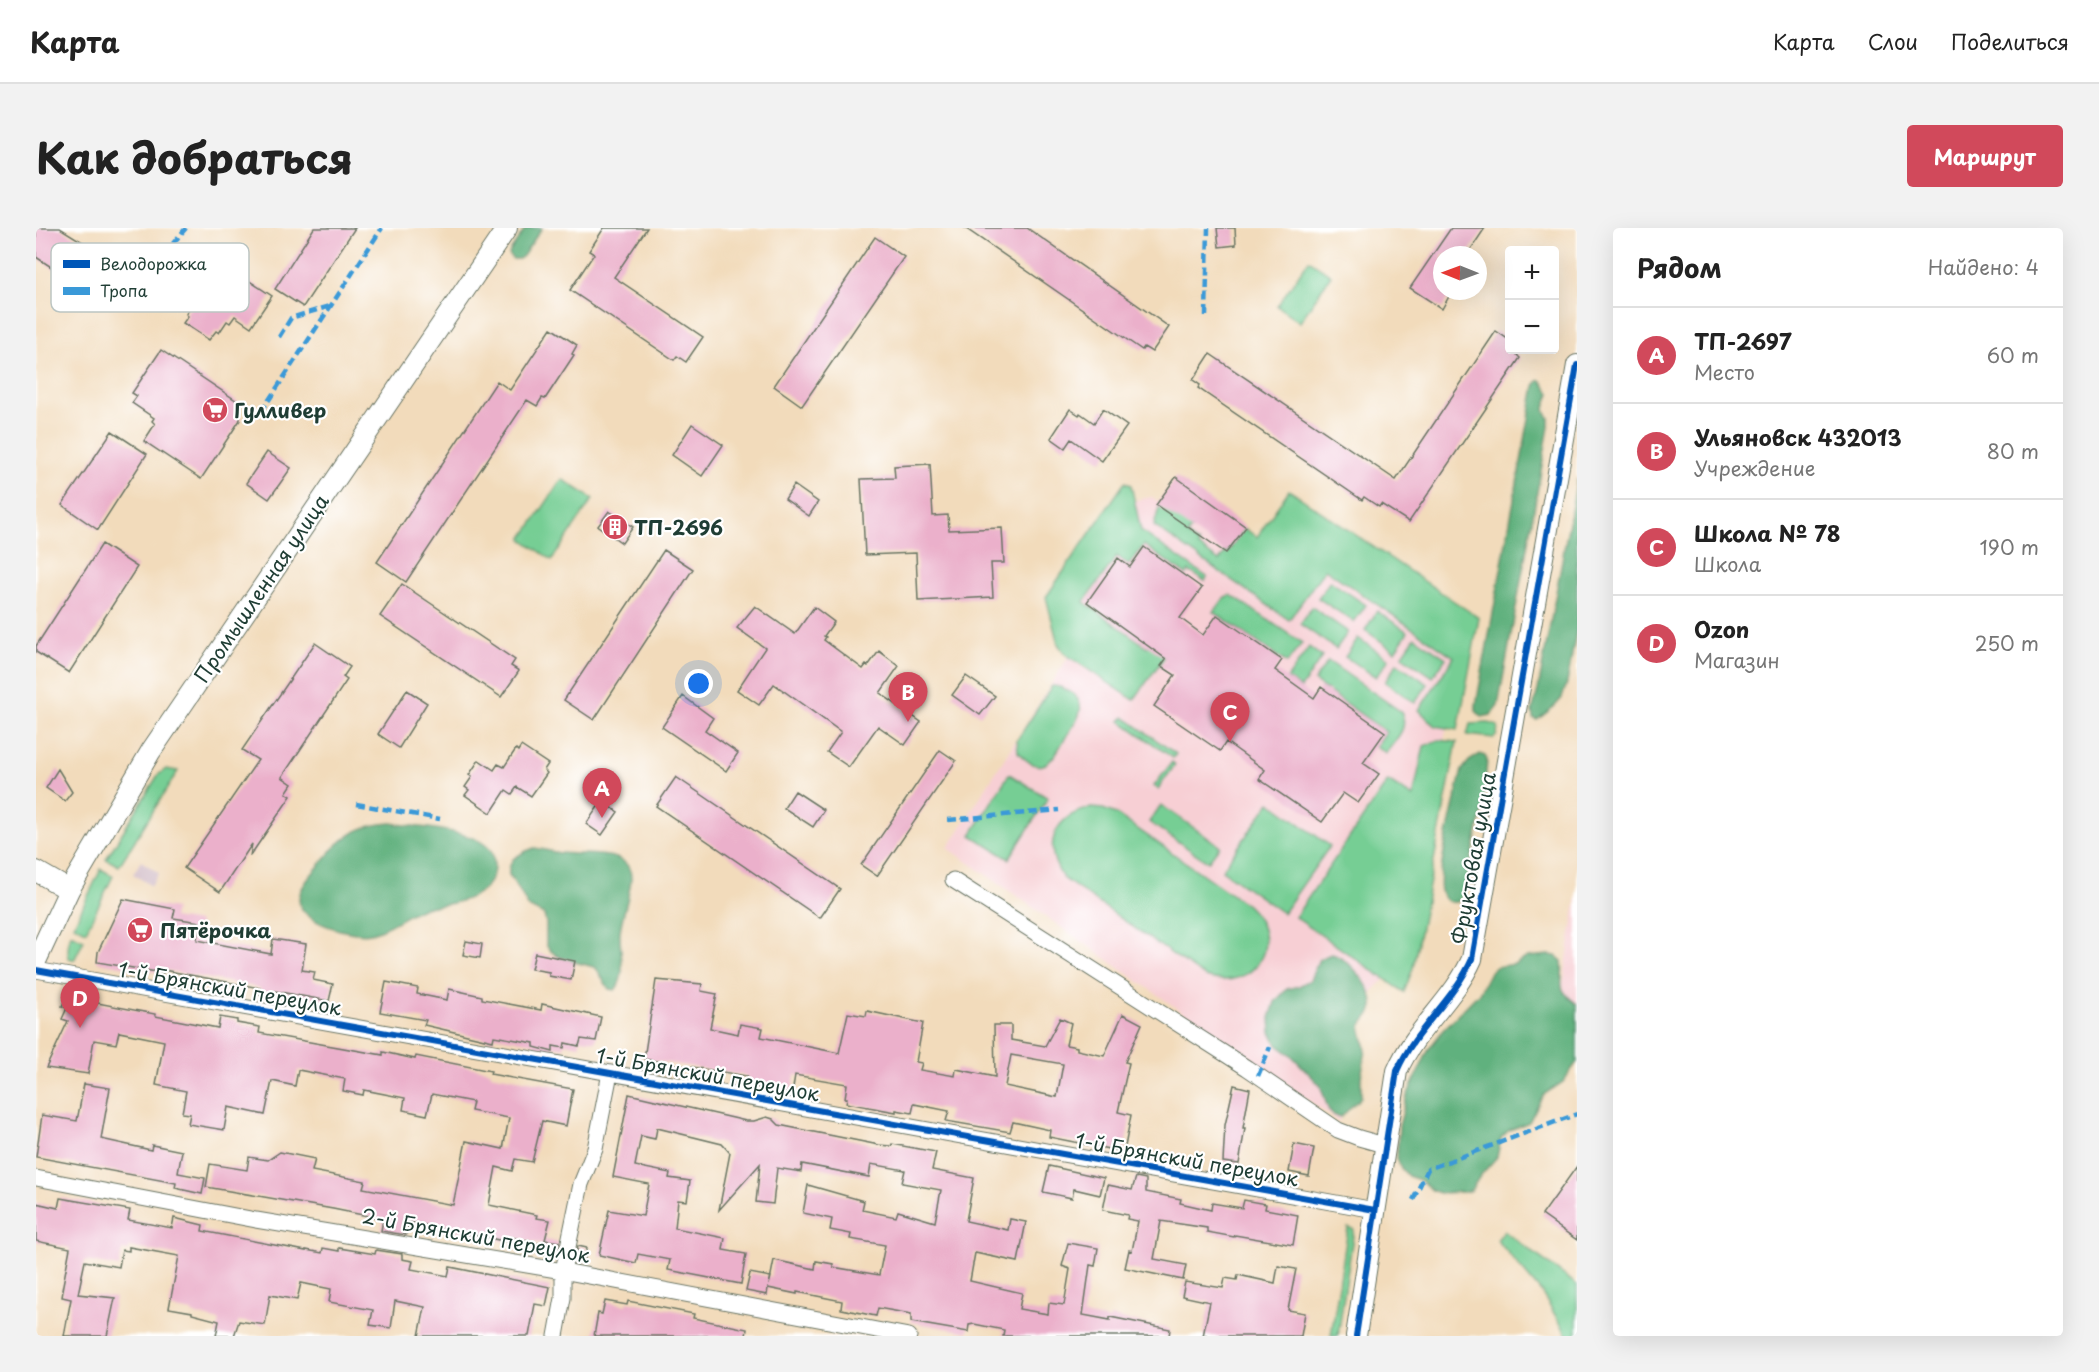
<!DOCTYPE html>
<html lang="ru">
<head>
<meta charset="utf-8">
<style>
  body { margin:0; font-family:"Playpen Sans",sans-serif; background:#f2f2f2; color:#222 }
  .controls { position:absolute; right:18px; top:18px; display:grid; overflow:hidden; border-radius:6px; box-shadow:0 6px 24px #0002 }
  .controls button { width:54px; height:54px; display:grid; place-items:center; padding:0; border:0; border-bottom:2px solid #e0e0e0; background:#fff; color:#222; font:30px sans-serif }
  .compass { position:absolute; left:1397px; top:18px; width:54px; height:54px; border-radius:50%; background:#fff; box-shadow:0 6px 24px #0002; rotate:271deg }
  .you { position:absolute; left:663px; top:456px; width:21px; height:21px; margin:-15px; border:4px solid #fff; border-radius:50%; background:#1a73e8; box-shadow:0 0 0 9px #1a73e833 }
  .badge { display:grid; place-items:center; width:39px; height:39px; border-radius:50%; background:#d1495b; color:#fff; font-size:20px; font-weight:700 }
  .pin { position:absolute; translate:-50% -50px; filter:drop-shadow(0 2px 3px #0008) }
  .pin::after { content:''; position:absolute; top:32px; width:21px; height:18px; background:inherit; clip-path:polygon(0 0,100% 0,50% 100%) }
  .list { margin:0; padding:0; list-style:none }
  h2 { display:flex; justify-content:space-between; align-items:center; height:78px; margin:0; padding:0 24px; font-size:26px }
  h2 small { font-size:20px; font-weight:400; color:#767676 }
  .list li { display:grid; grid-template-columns:39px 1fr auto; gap:18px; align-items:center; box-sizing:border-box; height:96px; padding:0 24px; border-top:2px solid #e0e0e0 }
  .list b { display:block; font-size:22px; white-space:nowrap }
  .list p { margin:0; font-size:20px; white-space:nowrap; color:#767676 }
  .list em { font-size:20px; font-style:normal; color:#767676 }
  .map { position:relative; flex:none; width:1541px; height:1108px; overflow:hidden; border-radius:6px }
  header { display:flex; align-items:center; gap:36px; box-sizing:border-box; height:84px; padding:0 30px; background:#fff; border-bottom:2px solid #e0e0e0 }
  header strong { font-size:28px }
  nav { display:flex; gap:33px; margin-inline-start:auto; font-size:21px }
  .intro { display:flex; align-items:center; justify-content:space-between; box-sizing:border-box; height:144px; padding:0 36px }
  h1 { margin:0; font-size:42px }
  .button { padding:15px 27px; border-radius:6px; background:#d1495b; color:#fff; font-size:21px; font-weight:700 }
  main { display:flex; gap:36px; padding:0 36px }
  aside { flex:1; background:#fff; border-radius:6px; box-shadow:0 6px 24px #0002 }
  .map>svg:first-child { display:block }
  .built { fill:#f7cfd4 }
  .industrial { fill:#d2bdc8 }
  .green { fill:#76ce94; stroke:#4a8664; stroke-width:1.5 }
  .forest { fill:#60b17e; stroke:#407759; stroke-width:1.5 }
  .building { fill:#ebb0cb; fill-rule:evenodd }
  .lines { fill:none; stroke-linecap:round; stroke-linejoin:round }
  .minor-casing { stroke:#697463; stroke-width:17 }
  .tertiary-casing { stroke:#697463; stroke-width:22 }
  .minor { stroke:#fff; stroke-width:15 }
  .tertiary { stroke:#fff; stroke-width:20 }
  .quiet { stroke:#3a99d8; stroke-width:4.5; stroke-dasharray:9 4.5; stroke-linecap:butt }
  .cycleway-casing { stroke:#fff; stroke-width:10 }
  .cycleway { stroke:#0057b8; stroke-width:6 }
  .labels { text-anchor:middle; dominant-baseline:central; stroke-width:4.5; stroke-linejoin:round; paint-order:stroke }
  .poi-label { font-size:20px; font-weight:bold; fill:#1f3d34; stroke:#fff; text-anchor:start }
  .street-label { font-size:20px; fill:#1f3d34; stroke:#fff }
  .key { fill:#fff; stroke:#bcc5c2; stroke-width:1.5 }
  .key-label { font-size:16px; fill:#1f3d34 }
</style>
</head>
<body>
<header>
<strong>Карта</strong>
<nav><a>Карта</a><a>Слои</a><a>Поделиться</a></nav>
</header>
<div class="intro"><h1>Как добраться</h1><a class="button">Маршрут</a></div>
<main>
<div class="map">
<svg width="1541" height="1108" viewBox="0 0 1541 1108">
  <rect width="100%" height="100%" fill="#fff"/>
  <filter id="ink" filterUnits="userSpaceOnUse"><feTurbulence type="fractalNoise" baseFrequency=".0167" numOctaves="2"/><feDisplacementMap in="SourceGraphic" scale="12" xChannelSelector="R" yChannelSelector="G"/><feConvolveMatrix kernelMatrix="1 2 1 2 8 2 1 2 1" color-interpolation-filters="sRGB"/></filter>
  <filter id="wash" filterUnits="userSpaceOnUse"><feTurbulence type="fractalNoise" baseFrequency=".008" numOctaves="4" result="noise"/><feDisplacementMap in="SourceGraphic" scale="24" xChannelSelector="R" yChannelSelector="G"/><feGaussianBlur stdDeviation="1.35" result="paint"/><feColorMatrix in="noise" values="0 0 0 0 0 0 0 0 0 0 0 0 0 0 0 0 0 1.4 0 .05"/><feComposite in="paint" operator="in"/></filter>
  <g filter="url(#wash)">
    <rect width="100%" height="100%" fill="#f2dbbb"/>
    <path class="built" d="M1116,269L1192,324L1205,305L1220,316L1235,293L1424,423L1371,723L1363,737L1337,763L1323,797L1303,894L912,620L1031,431L1021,392L1095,273Z
      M1541,667V788L1531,774L1527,757Z"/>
    <path class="industrial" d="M105,633L123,645L115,658L97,646Z"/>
    <path class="green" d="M1273,32L1295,47L1264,94L1241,78Z
      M526,251L557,271L516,332L486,311Z
      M1089,254L1095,257L1105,303L1171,349L1169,353L1153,343L1150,347L1108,317L1093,337L1081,328L1048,374L1111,419L1125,400L1141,411L1098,472L1029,426L1022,416L1010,369Z
      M1253,262L1443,390L1422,502L1399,498L1383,482L1418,429L1289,341L1253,392L1118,298L1124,276L1156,300L1151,307L1163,316L1162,318L1183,333L1190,323L1192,324L1208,300L1221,309Z
      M1294,353L1330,377L1318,394L1282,370Z
      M1195,367L1266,415L1251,435L1178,384L1189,369Z
      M1276,379L1312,404L1300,421L1264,396Z
      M1341,383L1372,404L1359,423L1329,402Z
      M1379,409L1410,430L1397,449L1366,428Z
      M1322,410L1353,431L1340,449L1309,429Z
      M1273,419L1286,429L1265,460L1251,451Z
      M1292,433L1364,483C1375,499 1359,512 1350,525L1340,518L1350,504L1278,453Z
      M1361,435L1392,456L1379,475L1349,454Z
      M1016,458C1023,458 1028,460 1034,464C1056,478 1038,496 1028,512C1023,520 1016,535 1007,537C998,540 987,530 982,524L981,512Z
      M1088,489L1140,526L1137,530L1085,493Z
      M1452,495L1462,498L1461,507L1458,510L1431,507L1434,496Z
      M1403,512L1421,514L1377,740L1368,764L1259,689L1352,553L1377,569L1388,518Z
      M1136,534L1139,537L1122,561L1118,558Z
      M130,541L142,543L83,638L70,631L122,547Z
      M973,546L1012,570L973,631L935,607Z
      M1234,574L1294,618L1247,685L1186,642Z
      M1125,577L1184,618L1172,634L1113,594Z
      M1055,580L1067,581L1080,586L1211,677C1250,713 1220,765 1169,749L1027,650C1006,618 1017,588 1055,580Z
      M65,641L77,648L50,703L38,697Z
      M35,706L48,712L38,732L33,730C31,722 32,714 35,706Z
      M1312,1000L1318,1001L1302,1108H1295Z
      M1468,1003L1541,1057V1108H1532L1505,1064L1461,1012Z"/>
    <path class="forest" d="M490,0H506L487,28L483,31H476L473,26L475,22Z
      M1505,152L1514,165C1512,174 1505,181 1513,189V199L1462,478L1455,487L1446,489L1440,483V477L1499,158L1502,153Z
      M1541,251V399L1531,455L1526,470L1519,478L1501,492L1497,490L1496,483L1502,462Z
      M1444,526L1449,528L1451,532L1447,582L1427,668L1422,674C1415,675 1409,674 1406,667C1398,651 1421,564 1426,542L1433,533Z
      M356,595C381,600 441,601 455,623C458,628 458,635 458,641C455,666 428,674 406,677C399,678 390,678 384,681C367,688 354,700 335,705C316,709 262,694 263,671C264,657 279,643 287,633C306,608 325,596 356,595Z
      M498,620C507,621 516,624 525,625C541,627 576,624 588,634C593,638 595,644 595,650C594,669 586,686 584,704C583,722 592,747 579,762L573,761L560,740C542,733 522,735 510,717V695L508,687L492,679L482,660L473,647V640L477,631L488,624Z
      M1295,726C1312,729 1338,760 1337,778C1336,787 1329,791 1325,798L1330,822L1325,849V869L1305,889L1297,887L1293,883L1284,857L1255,827L1241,817L1235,804L1234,790L1239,774L1251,761L1263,758L1274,752L1283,731Z
      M1513,727L1520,728L1526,733C1529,756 1517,758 1541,776V834L1527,854L1507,867L1493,894L1472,903L1465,910L1461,929L1444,948L1435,962L1430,964L1403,965L1396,962L1384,952L1372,948L1365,940L1361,930L1363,898L1371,868L1393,821L1406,803L1443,765L1454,744L1460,739L1479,736L1492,729Z"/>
    <g id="blocks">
      <path class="building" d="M0,0H24L95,44L73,77L0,29Z
        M278,0H319L267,79L239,61Z
        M568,0H611L578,49L667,109L650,134L641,128L638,132L534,62L558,26L553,23Z
        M929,0H991L1133,99L1116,124L1108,119L1106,122Z
        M1181,0H1199L1200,17L1183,19Z
        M1415,0H1449L1431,27H1406V63H1416L1406,81L1374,60Z
        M839,9L868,29L766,178L738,158Z
        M203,46L236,68L215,99L199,88L194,95L191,93L183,105L180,103L173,112L147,95L152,88L150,86L156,76L153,74L162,61L175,70L181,61L187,65L196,51L199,53Z
        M515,100L541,117L536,126L538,127L509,171L506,170L501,178L491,172L370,354L341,334L461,153L474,162Z
        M1460,103L1473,112V122H1485L1481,127L1484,130L1373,294L1345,276L1343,279L1328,269L1326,272L1162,160L1164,157L1157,152L1174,126L1360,252Z
        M125,122L201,173L204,192L165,251L108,213L119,196L116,193L118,190L96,175L101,168L96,165Z
        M1034,181L1043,187L1044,185L1058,195L1067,181L1091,198L1066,233L1035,211L1029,220L1015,210Z
        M656,196L687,217L666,248L636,227Z
        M76,203L111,226L62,302L26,277Z
        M231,224L255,240L233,271L210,255Z
        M894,236L897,288L912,287L913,302L966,300L968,335H955L957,369L882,373L880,325L829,327L825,251L859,250L858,238Z
        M1140,249L1210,299L1190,325L1120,277Z
        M758,257L782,274L773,288L749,271Z
        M573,283L597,299L586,315L562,298Z
        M66,316L101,339L33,445L0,424V418Z
        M1108,319L1166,360L1144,390L1167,407L1181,387L1246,432L1239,442L1278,470L1285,459L1349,504L1327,535L1343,546L1322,575L1307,565L1286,594L1223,551L1229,542L1190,514L1184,523L1118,478L1139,447L1125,438L1130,431L1051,374L1082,330L1094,339Z
        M628,322L657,341L558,492L528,472Z
        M366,356L479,432L475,438L483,443L465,469L344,388Z
        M719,378L759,406L778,379L798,394L788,408L790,409L788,412L827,441L830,437L832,438L843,423L863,438L844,465L885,494L869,517L842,498L813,539L791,524L805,504L738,456L723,477L701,462L729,420L701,400Z
        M279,415L314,439L307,449L311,452L246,549L256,556L250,565L255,568L214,628L216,616L184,664L148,640L222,532L206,522Z
        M930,448L959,468L944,487L916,467Z
        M371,462L391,475L363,520L342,506Z
        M647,468L677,490L669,502L702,525L690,543L626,499Z
        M485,518L512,536L508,542L511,545L495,568L481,559L476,566L470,562L455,585L429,567L433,562L429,559L436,549L433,547L443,532L458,542L462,536L468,539L480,521L482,523Z
        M904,522L920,533L841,648L825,637Z
        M22,541L36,564L29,573L10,560Z
        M640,549L804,661L784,690L620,578Z
        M759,563L788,582L777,599L748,580Z
        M566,573L582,584L566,607L550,596Z
        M87,671L139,681L137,690L163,694L161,712L235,726L237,711L270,716L266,742L279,744L277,752L297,756L293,773L238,763L237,770L223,767L224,760L127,742V745L61,734L62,724Z
        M430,713L446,716L444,730L427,727Z
        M499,725L539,733L535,752L513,748V744L495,741Z
        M620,752L666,756L665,763L681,766L674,800L702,806L704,796L727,800L725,809L803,825L812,785L830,788L831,783L887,795L880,834L886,835L884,842L919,848L920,841L959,849L958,797H975V812L1009,818L1024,790L1035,795L1030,817L1041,819V822L1068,828L1087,786L1106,796L1089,834L1093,835L1082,884L1095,887L1088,924L1013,909L1014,902L977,894L974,904L910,893L913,883L878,876L876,885L860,882V884L810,875L811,870H809L811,856L759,847L756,866L710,857L711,848L608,831ZM975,827L1027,836L1021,869L969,858Z
        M350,754L382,760L381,766L411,772L413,761L446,768V771L505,782L506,776L565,789L560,813L545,811L543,818L529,815L528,820L517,818V824L498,819V815L458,808L457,813L388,797L390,792L344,784Z
        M34,762L48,768L46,772L119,786V788L182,800L184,789L201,792V795L224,799L223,805L347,827V824L379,831L380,828L455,843L454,846L537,861L530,898L506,893L496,934L479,931L476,943L460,939L453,977L501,987L500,990L514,992L509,1012L523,1014L520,1029L503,1025L505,1016L474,1009L473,1014L373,994L370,1007L345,1003L347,991L297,981L170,959L174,936L211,942L213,929L232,932L244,924L279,931L276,943L329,953L327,960L417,977L430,913L467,921L473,890L435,883L437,874L396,866L391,887L367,882L369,870L328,862L327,867L307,863L309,851L262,842L259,858L236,853L229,887L192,879L188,902L152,896L154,886L146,885L150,863L120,857L128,813L83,804L80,816L58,812L52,846L10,840L32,793L26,791L31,780L26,778Z
        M48,856L74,860L65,911L115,922L116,917L146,923L142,945L169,950L166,966L139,960L140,955L0,929L6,887L41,893Z
        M1198,857L1214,861L1207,900H1209L1203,936L1187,934L1189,897Z
        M593,866L710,893H718L731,889L737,891L743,897L843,917L855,918L856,916L900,924L896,942L938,950L930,993L972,1002L974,991L990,994L982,1034L939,1025L934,1053L986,1065L983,1081L1012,1086L1013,1075L1028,1077L1034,1041L1026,1038L1032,1015L1062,1020L1059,1038L1054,1037L1047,1087L1074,1092V1089L1134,1101L1133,1108H967L968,1102L938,1096L933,1097L932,1104L875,1094V1086L842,1080L840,1088L805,1081L806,1073L761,1064V1066L732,1060L731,1067L710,1063L714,1045L735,1049L733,1057L738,1032L779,1041L780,1033L797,1036V1039L843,1047L849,1017L814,1011L815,1006L794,1002L796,991L767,985L772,957L828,973L826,982L860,989L862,983L899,994L905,962L866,955L869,942L835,936L833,949L766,936L765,944L741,940L737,976L720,974L724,936L683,982L694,925L686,916L621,900L619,911L605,908L599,938L634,945L633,950L654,953L651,973L642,972L639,1000L689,1010L687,1022L710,1026L705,1056L632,1042L634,1032L602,1026L600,1035L563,1027L573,982L607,988L613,956L577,949Z
        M1258,916L1278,920L1273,948L1253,944Z
        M1013,938L1068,950L1064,967L1038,961L1036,970L1007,964Z
        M1541,938V1012L1506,987Z
        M1100,949L1110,951V964L1145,971L1144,975L1175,982L1176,975L1206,980L1208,972L1230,976L1229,981L1262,987L1257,1017L1199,1007L1198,1009L1171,1004V1000L1125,993L1118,1031L1150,1037L1147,1052L1089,1040L1093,1022L1096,1023L1102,993L1091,991L1092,987L1067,982L1072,957L1096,962Z
        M24,970L94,982L92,992L136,1000L138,990L167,997L166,1003L270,1023V1022L286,1025L287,1020L303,1023V1020L339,1026L340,1022L366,1026V1031L377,1033L375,1041L412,1048L414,1039L514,1059L510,1078L499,1076L493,1108H383L389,1079L359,1073L355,1100L334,1097L337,1082L293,1074L295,1061L265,1055L261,1072L234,1067L229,1097L203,1093L198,1108H180L183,1093L156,1086V1084L133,1080L143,1028L93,1019V1023L86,1022L83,1039L49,1033L42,1066L79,1070L71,1108H28L35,1071L26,1069L27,1063L26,1062L34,1020L0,1013V975L22,980Z
        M542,1018L551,1020L548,1034L539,1033Z
        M1242,1038L1260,1041L1252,1082L1269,1085L1265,1108H1167L1174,1074L1146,1068L1149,1054L1187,1060L1189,1050L1201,1052L1202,1047L1239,1055Z
        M569,1073L591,1077L592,1073L658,1086L657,1090L711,1101L710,1108H558L562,1085L566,1086Z"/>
    </g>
  </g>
  <g filter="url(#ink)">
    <use href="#blocks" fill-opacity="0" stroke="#697463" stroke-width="1.5"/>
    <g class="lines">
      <g class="minor-casing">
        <path id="minor" d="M917,652L1211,840L1302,902L1323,910L1348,917
          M0,742L1339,982
          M0,950L220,992L527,1043L873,1108
          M520,1108L527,1070V1043L545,956L559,921L574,845"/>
      </g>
      <g class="tertiary-casing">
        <path id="tertiary" d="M0,643L33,662
          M0,733L33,662L115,523L471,0
          M1320,1108L1361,843C1379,801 1418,772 1436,731L1541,137"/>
      </g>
      <use href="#minor" class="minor"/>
      <use href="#tertiary" class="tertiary"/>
      <path class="quiet" d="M128,26L150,0
        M1170,88L1172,0
        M243,109L255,90L294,78
        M225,184L346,0
        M320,576L404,591
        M912,592L1023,582
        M1222,848L1234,819
        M1377,972L1392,941L1541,886"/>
      <g class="cycleway-casing">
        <path id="cycleway" d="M0,742L1339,982
          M1320,1108L1361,843C1379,801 1418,772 1436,731L1541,137"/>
      </g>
      <use href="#cycleway" class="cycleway"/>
    </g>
  </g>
  <defs>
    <g id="supermarket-disc" transform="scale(1.35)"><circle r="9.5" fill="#d1495b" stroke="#fff"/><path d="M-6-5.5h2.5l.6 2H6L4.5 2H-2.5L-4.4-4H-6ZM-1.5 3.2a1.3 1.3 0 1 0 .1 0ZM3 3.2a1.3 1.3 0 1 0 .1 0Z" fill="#fff"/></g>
    <g id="building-disc" transform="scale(1.35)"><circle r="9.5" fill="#d1495b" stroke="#fff"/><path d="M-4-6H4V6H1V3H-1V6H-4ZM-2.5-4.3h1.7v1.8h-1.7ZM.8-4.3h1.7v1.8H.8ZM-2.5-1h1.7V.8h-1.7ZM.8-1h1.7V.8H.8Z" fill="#fff"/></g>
  </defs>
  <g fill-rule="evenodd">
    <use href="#supermarket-disc" x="179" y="182"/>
    <use href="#building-disc" x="579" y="299"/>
    <use href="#supermarket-disc" x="104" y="702"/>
  </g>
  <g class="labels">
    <g class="poi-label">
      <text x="198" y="182">Гулливер</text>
      <text x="598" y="299">ТП-2696</text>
      <text x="124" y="702">Пятёрочка</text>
    </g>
    <g class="street-label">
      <text transform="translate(225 360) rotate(-56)">Промышленная улица</text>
      <text transform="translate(1437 630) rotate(-80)">Фруктовая улица</text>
      <text transform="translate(194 760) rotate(10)">1-й Брянский переулок</text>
      <text transform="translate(672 846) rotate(10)">1-й Брянский переулок</text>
      <text transform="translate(1151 931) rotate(10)">1-й Брянский переулок</text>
      <text transform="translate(440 1007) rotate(10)">2-й Брянский переулок</text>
    </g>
  </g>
  <rect x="15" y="15" width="198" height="69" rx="9" class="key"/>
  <rect x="27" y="32" width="27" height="8" fill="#0057b8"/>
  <rect x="27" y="59" width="27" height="8" fill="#3a99d8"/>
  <g class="key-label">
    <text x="64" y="42">Велодорожка</text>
    <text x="64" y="69">Тропа</text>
  </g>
</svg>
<div class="controls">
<button>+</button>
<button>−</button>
</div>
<svg class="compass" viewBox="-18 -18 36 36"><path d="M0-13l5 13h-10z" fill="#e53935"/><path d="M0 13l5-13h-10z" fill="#767676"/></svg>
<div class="you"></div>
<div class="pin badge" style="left:566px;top:590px">A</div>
<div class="pin badge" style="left:872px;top:494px">B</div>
<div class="pin badge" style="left:1194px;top:514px">C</div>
<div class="pin badge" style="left:44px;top:800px">D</div>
</div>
<aside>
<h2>Рядом<small>Найдено: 4</small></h2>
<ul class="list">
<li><span class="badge">A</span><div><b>ТП-2697</b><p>Место</p></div><em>60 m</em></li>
<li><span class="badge">B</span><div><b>Ульяновск 432013</b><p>Учреждение</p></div><em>80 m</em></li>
<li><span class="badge">C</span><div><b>Школа № 78</b><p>Школа</p></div><em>190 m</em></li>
<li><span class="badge">D</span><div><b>Ozon</b><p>Магазин</p></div><em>250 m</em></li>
</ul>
</aside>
</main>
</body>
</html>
